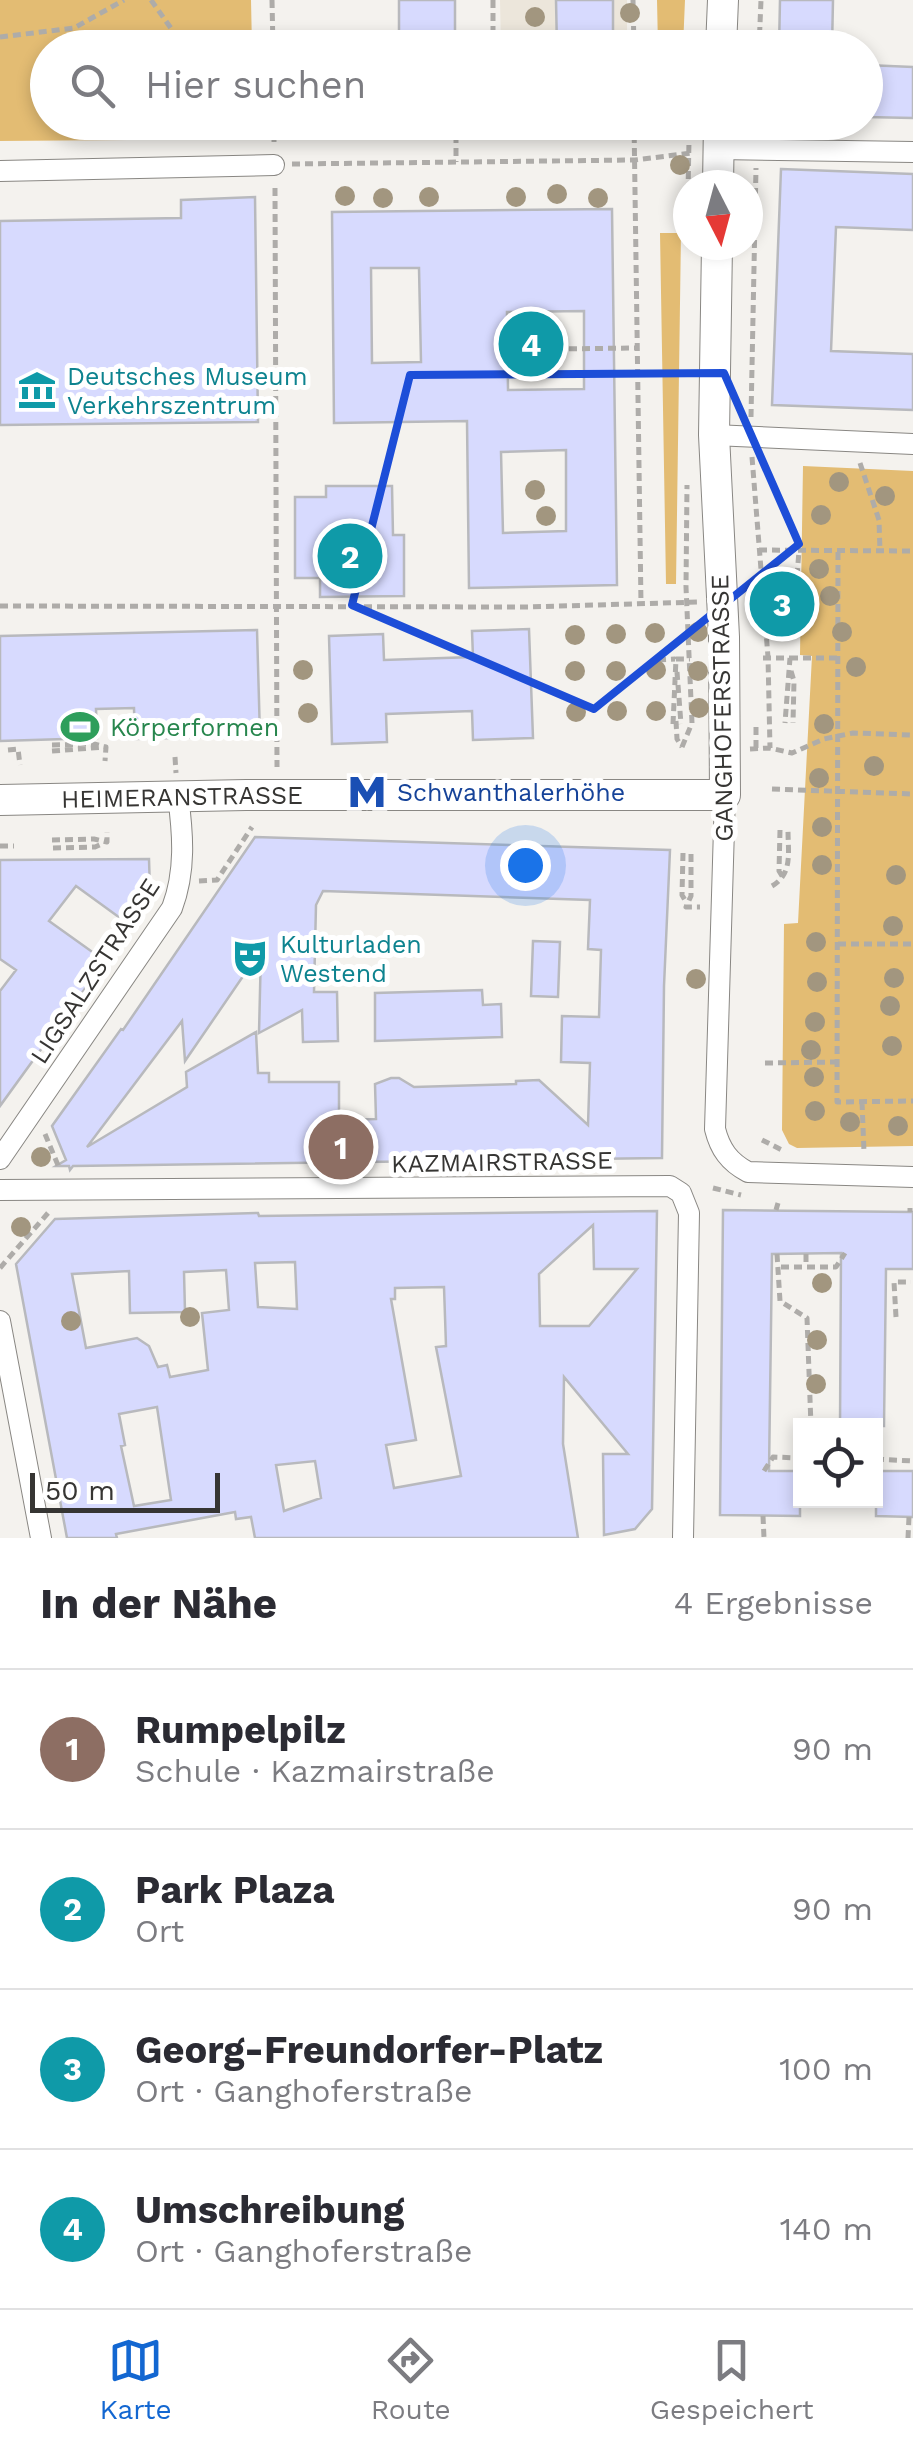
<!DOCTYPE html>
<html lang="de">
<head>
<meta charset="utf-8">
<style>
  body { margin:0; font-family:"Work Sans",sans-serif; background:#f7f7f7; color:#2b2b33 }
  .controls { position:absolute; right:30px; bottom:30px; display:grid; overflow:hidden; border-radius:0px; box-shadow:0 5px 15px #0003 }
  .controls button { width:90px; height:90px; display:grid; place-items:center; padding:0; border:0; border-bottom:2px solid #e1e1e2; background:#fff; color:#2b2b33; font:50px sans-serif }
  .compass { position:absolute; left:673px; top:170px; width:90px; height:90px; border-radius:50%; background:#fff; box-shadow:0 5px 15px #0003; rotate:174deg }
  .scale { position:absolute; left:30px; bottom:25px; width:190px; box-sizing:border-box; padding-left:10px; border:5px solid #363533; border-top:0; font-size:28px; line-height:35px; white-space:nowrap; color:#363533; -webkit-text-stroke:8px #fff; paint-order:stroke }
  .you { position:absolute; left:525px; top:865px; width:35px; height:35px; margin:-25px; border:8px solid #fff; border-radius:50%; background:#1a73e8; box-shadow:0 0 0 15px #1a73e833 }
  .badge { display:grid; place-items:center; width:65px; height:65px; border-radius:50%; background:#1367d1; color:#fff; font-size:32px; font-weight:700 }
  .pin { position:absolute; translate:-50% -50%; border:5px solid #fff; box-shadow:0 2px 10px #0006 }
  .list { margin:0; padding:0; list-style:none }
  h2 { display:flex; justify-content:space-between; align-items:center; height:130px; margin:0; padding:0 40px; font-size:42px }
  h2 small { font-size:32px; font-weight:400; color:#7c7c81 }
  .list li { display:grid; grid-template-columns:65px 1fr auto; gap:30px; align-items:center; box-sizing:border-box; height:160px; padding:0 40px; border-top:2px solid #e1e1e2 }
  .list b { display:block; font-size:38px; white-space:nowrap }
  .list p { margin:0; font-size:32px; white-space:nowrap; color:#7c7c81 }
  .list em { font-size:32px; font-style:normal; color:#7c7c81 }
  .icon { flex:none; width:55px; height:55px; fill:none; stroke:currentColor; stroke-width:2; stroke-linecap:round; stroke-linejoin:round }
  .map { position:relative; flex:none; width:913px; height:1538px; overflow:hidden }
  .search { position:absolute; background:#fff; box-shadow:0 5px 15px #0003; left:30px; right:30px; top:30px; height:110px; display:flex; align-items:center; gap:25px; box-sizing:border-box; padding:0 35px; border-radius:55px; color:#7c7c81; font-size:38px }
  .sheet { height:770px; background:#fff }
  nav { display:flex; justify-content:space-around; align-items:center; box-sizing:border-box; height:140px; border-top:2px solid #e1e1e2; background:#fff; font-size:28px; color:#7c7c81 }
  nav a { display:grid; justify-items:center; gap:5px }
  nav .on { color:#1367d1 }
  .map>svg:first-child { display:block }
  .built { fill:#ece6db }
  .green { fill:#e3bc73 }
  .building { fill:#d7dafe; stroke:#b8b9bd; stroke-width:2.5; fill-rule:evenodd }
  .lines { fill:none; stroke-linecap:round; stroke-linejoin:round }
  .street-casing { stroke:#898783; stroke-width:22 }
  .secondary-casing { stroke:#898783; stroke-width:32 }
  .path { stroke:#aeaca9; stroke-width:5; stroke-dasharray:8 5; stroke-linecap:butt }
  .street { stroke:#fff; stroke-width:20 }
  .secondary { stroke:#fff; stroke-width:30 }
  .tree { fill:#a2967f }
  .marked { fill:none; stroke:#1d4ed8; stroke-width:8; stroke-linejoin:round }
  .labels { text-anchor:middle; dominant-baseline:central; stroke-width:10; stroke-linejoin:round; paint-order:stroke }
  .culture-label { font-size:25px; fill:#0d838f; stroke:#fff; text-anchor:start }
  .street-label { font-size:25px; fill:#363533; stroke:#fff }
  .leisure-label { font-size:25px; fill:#27864d; stroke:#fff; text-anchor:start }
  .transit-label { font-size:25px; fill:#164399; stroke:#fff; text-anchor:start }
</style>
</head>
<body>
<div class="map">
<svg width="913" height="1538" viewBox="0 0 913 1538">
  <rect width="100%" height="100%" fill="#f4f2ee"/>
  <path class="built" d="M500,0H627V47H501Z
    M460,123H628V133L460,139Z"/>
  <path class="green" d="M0,0H251L252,47L48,48V122L254,123V139L0,141Z
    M657,0H685L683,47H658Z
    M660,233H681L676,584H666Z
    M803,466L913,471V1146L797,1148L789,1144L782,1130L784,924L798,923L812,656L800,655Z"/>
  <path class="building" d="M399,0H455V42H399Z
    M556,0H613V48H557Z
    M780,0H833L832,48H779Z
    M866,65L913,67V118L866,117Z
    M781,169L913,174V230L836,227L831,351L913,354V410L772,405Z
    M255,197L258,422L0,425V221L181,218V200Z
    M612,209L617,585L469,588L467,421L334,423L332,212ZM371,268H419L421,362L372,363ZM584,311V389L508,390L507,312ZM566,450V531L503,533L501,452Z
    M326,486H392L393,535H404V596L320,597V578H295V497H326Z
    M529,629L533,738L473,740L472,711L386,714L387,742L332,744L329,636L383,634L384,660L473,657L472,631Z
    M257,630L260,736L135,739L134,708L96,709L97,738L0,741V636Z
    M255,837L670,850L664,986L662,1158L73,1166L70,1170L69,1166H56L66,1160L52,1126L121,1029L123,1030ZM323,891L590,900L588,949L601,950L599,1017L562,1016L561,1062L590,1063L588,1125L539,1080L516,1081V1084L414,1087L399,1078H391L375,1084L376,1119L339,1120V1082H269V1073H258L256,1032L186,1072L187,1087L87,1147L182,1021L185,1061L261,950L259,1033L302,1010L303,1042L338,1041L337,992H314L316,905Z
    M149,859L150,891L127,923L76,886L49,921L105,961L0,1106V991L16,970L0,959V860Z
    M533,941L560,942L558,997L531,996Z
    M482,990L483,1005L501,1004L502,1037L375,1041V993Z
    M723,1210L913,1212V1269H886L884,1426H840L841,1253L772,1254L769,1471H800V1516L720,1515Z
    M657,1211L652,1509L635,1529L604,1535L603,1454H628L564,1377L563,1444L578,1538H255L251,1517L236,1519L235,1512L116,1534L117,1538H67L16,1264L55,1219L258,1213L259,1216ZM593,1225L594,1269H637L589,1326H540L539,1274ZM295,1262L297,1309L258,1307L255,1263ZM226,1270L229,1310L202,1313L208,1370L170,1377L167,1365L158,1367L149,1346L137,1338L86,1348L72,1274L129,1271L130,1313L185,1312L184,1272ZM444,1287L446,1346L436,1347L461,1476L394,1488L386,1445L416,1440L391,1299H395V1288ZM157,1407L171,1500L134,1506L121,1446L125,1445L119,1414ZM315,1461L321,1498L284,1511L276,1465Z
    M876,1471H913V1517L876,1516Z"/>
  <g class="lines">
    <g class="street-casing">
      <path id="street" d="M718,149L913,152
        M0,171L274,165
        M714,435L913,444
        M725,795L715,1129C720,1149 729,1162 748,1172L913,1177
        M0,1159L172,908C186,871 183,834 178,796
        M0,1190L670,1186L681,1193L689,1213L683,1538
        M0,1321L41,1538"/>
    </g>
    <g class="secondary-casing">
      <g id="secondary">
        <path d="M721,48L723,0"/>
        <path d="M718,185L719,122"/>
        <path id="s1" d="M0,800L246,795H725L724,637L714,435L717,245"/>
      </g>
    </g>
    <path class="path" d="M151,0L185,48
      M272,0L273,48
      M493,0V48
      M633,0L634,48
      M0,37L74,28L124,0
      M272,43L369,41L396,48
      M759,48L761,0
      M262,122L274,133
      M274,122V142
      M456,122V162
      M634,122L641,604
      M292,164L635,160L691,153
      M275,188L277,767
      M687,244L689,140
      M517,333L513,344L525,358L537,350V346L524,340L526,333H542L547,341L545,351L539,359
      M556,349L637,348
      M751,417L756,168
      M752,457L768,657L770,748
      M860,463L879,520L880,552
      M759,550L913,551
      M838,552L837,1102L913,1101
      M797,576L799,551
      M0,606L528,607L698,602
      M763,658H790L785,723
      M790,658H837
      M658,660L675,659
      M791,671L794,681L793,723
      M677,672L681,724
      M676,721L677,739L682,747
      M673,724L676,659H690
      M756,727V749
      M52,745L94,744L106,747L105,761
      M682,747L692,723L686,587L687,485
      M750,749L770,748L792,753L824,739L853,733L913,735
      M8,750L18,749L20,765
      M52,751L104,747
      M175,757L176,773
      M772,789L913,794
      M780,830L779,871L784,879
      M52,840L94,839L107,842V832
      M0,846H14
      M53,848L95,847L104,843
      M683,853L682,895L686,902
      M691,854V896L686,907H700
      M199,881L217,880L252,827
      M772,886C793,874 788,852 788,830
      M838,944H913
      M765,1063L837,1062
      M862,1102L864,1152
      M45,1134L60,1170
      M762,1140L782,1150
      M713,1188L741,1195
      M910,1208V1212
      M776,1210L778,1203
      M777,1254L780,1301L807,1318L811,1426
      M806,1254V1267
      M781,1267H836L845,1253
      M0,1268L48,1213
      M896,1317L894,1282H911
      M876,1459L913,1461
      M764,1471L773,1457L800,1458
      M763,1516L764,1538
      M908,1538L909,1517"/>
    <use href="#street" class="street"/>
    <use href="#secondary" class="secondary"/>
  </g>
  <g class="tree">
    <circle cx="630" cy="13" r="10"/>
    <circle cx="535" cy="17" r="10"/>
    <circle cx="680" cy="165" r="10"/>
    <circle cx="557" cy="194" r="10"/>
    <circle cx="345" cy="196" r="10"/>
    <circle cx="429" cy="197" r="10"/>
    <circle cx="516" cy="197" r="10"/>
    <circle cx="383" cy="198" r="10"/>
    <circle cx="598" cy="198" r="10"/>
    <circle cx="839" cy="482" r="10"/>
    <circle cx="535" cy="490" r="10"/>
    <circle cx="885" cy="496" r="10"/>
    <circle cx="821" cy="515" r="10"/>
    <circle cx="546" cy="516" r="10"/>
    <circle cx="819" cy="569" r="10"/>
    <circle cx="830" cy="596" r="10"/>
    <circle cx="698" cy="632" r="10"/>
    <circle cx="842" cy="632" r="10"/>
    <circle cx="655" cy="633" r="10"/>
    <circle cx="616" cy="634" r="10"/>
    <circle cx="575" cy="635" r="10"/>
    <circle cx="856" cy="667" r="10"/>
    <circle cx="303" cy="670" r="10"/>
    <circle cx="656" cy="670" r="10"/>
    <circle cx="575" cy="671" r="10"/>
    <circle cx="616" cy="671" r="10"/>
    <circle cx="698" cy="671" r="10"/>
    <circle cx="699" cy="708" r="10"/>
    <circle cx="617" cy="711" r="10"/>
    <circle cx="656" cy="711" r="10"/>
    <circle cx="576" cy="712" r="10"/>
    <circle cx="308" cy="713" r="10"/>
    <circle cx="824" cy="724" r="10"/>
    <circle cx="874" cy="766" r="10"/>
    <circle cx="819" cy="778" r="10"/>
    <circle cx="822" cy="827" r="10"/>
    <circle cx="822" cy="865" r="10"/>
    <circle cx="896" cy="875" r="10"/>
    <circle cx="893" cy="926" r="10"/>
    <circle cx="816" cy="942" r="10"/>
    <circle cx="894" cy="978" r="10"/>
    <circle cx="696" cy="979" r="10"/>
    <circle cx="817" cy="982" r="10"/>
    <circle cx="890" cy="1006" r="10"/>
    <circle cx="815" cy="1022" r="10"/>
    <circle cx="892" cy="1046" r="10"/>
    <circle cx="811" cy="1050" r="10"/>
    <circle cx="814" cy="1077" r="10"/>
    <circle cx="815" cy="1111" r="10"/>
    <circle cx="850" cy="1122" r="10"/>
    <circle cx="898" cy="1126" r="10"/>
    <circle cx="41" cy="1157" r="10"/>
    <circle cx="21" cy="1227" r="10"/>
    <circle cx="822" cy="1283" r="10"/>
    <circle cx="190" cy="1317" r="10"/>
    <circle cx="71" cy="1321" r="10"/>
    <circle cx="817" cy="1340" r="10"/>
    <circle cx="816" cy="1384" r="10"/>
  </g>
  <path class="marked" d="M724,373L799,544L594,709L352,605L410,375Z"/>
  <defs>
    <g id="museum-bare" transform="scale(3)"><path d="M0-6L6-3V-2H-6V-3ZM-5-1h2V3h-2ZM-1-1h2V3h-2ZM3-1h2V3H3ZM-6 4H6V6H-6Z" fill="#0f9aa8" stroke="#fff" stroke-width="2.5" paint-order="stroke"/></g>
    <g id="stadium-bare" transform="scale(3)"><path d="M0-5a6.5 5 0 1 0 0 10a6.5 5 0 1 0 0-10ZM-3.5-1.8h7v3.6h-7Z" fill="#2e9e5b" stroke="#fff" stroke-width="2.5" paint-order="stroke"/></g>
    <g id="metro-bare" transform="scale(3)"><path d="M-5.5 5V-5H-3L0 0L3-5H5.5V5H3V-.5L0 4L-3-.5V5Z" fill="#1a4fb4" stroke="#fff" stroke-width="2.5" paint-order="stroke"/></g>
    <g id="theatre-bare" transform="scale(3)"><path d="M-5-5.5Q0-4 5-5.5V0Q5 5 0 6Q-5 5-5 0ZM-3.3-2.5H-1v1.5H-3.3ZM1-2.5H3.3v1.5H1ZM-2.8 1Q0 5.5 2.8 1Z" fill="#0f9aa8" stroke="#fff" stroke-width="2.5" paint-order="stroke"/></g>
  </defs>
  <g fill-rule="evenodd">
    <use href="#museum-bare" x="37" y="390"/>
    <use href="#stadium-bare" x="80" y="727"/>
    <use href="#metro-bare" x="367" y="792"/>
    <use href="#theatre-bare" x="250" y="958"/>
  </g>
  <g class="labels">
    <g class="culture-label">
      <text x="67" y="376">Deutsches Museum<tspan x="67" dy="29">Verkehrszentrum</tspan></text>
      <text x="280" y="944">Kulturladen<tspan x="280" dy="29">Westend</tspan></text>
    </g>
    <g class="street-label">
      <text transform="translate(722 708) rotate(-91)">GANGHOFERSTRASSE</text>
      <text stroke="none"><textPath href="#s1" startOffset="182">HEIMERANSTRASSE</textPath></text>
      <text transform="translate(95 971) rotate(-57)">LIGSALZSTRASSE</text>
      <text transform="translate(502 1162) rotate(-1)">KAZMAIRSTRASSE</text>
    </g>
    <g class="leisure-label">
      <text x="110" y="727">Körperformen</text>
    </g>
    <g class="transit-label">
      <text x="397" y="792">Schwanthalerhöhe</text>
    </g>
  </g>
</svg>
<div class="controls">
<button><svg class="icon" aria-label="locate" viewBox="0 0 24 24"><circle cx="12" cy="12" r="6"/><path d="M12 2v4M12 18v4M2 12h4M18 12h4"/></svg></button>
</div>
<svg class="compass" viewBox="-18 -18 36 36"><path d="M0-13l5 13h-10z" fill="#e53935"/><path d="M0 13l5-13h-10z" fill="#7c7c81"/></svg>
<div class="scale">50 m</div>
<div class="you"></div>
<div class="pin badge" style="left:341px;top:1147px;background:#8d6e63">1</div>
<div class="pin badge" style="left:350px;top:556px;background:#0f9aa8">2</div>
<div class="pin badge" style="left:782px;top:604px;background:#0f9aa8">3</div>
<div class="pin badge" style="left:531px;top:344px;background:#0f9aa8">4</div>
<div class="search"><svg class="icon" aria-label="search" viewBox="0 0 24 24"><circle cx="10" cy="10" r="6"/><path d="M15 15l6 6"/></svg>Hier suchen</div>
</div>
<section class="sheet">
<h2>In der Nähe<small>4 Ergebnisse</small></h2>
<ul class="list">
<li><span class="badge" style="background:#8d6e63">1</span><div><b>Rumpelpilz</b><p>Schule · Kazmairstraße</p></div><em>90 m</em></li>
<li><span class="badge" style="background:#0f9aa8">2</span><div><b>Park Plaza</b><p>Ort</p></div><em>90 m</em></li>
<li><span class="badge" style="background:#0f9aa8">3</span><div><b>Georg-Freundorfer-Platz</b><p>Ort · Ganghoferstraße</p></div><em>100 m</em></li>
<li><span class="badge" style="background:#0f9aa8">4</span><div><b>Umschreibung</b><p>Ort · Ganghoferstraße</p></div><em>140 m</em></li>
</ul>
</section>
<nav>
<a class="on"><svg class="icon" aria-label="map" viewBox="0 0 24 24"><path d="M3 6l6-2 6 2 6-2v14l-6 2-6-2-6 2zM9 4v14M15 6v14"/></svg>Karte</a>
<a><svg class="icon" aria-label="directions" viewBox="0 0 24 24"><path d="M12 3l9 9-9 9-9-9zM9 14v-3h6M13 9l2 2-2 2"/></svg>Route</a>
<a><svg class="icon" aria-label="saved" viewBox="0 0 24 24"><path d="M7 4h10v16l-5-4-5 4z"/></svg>Gespeichert</a>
</nav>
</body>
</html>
